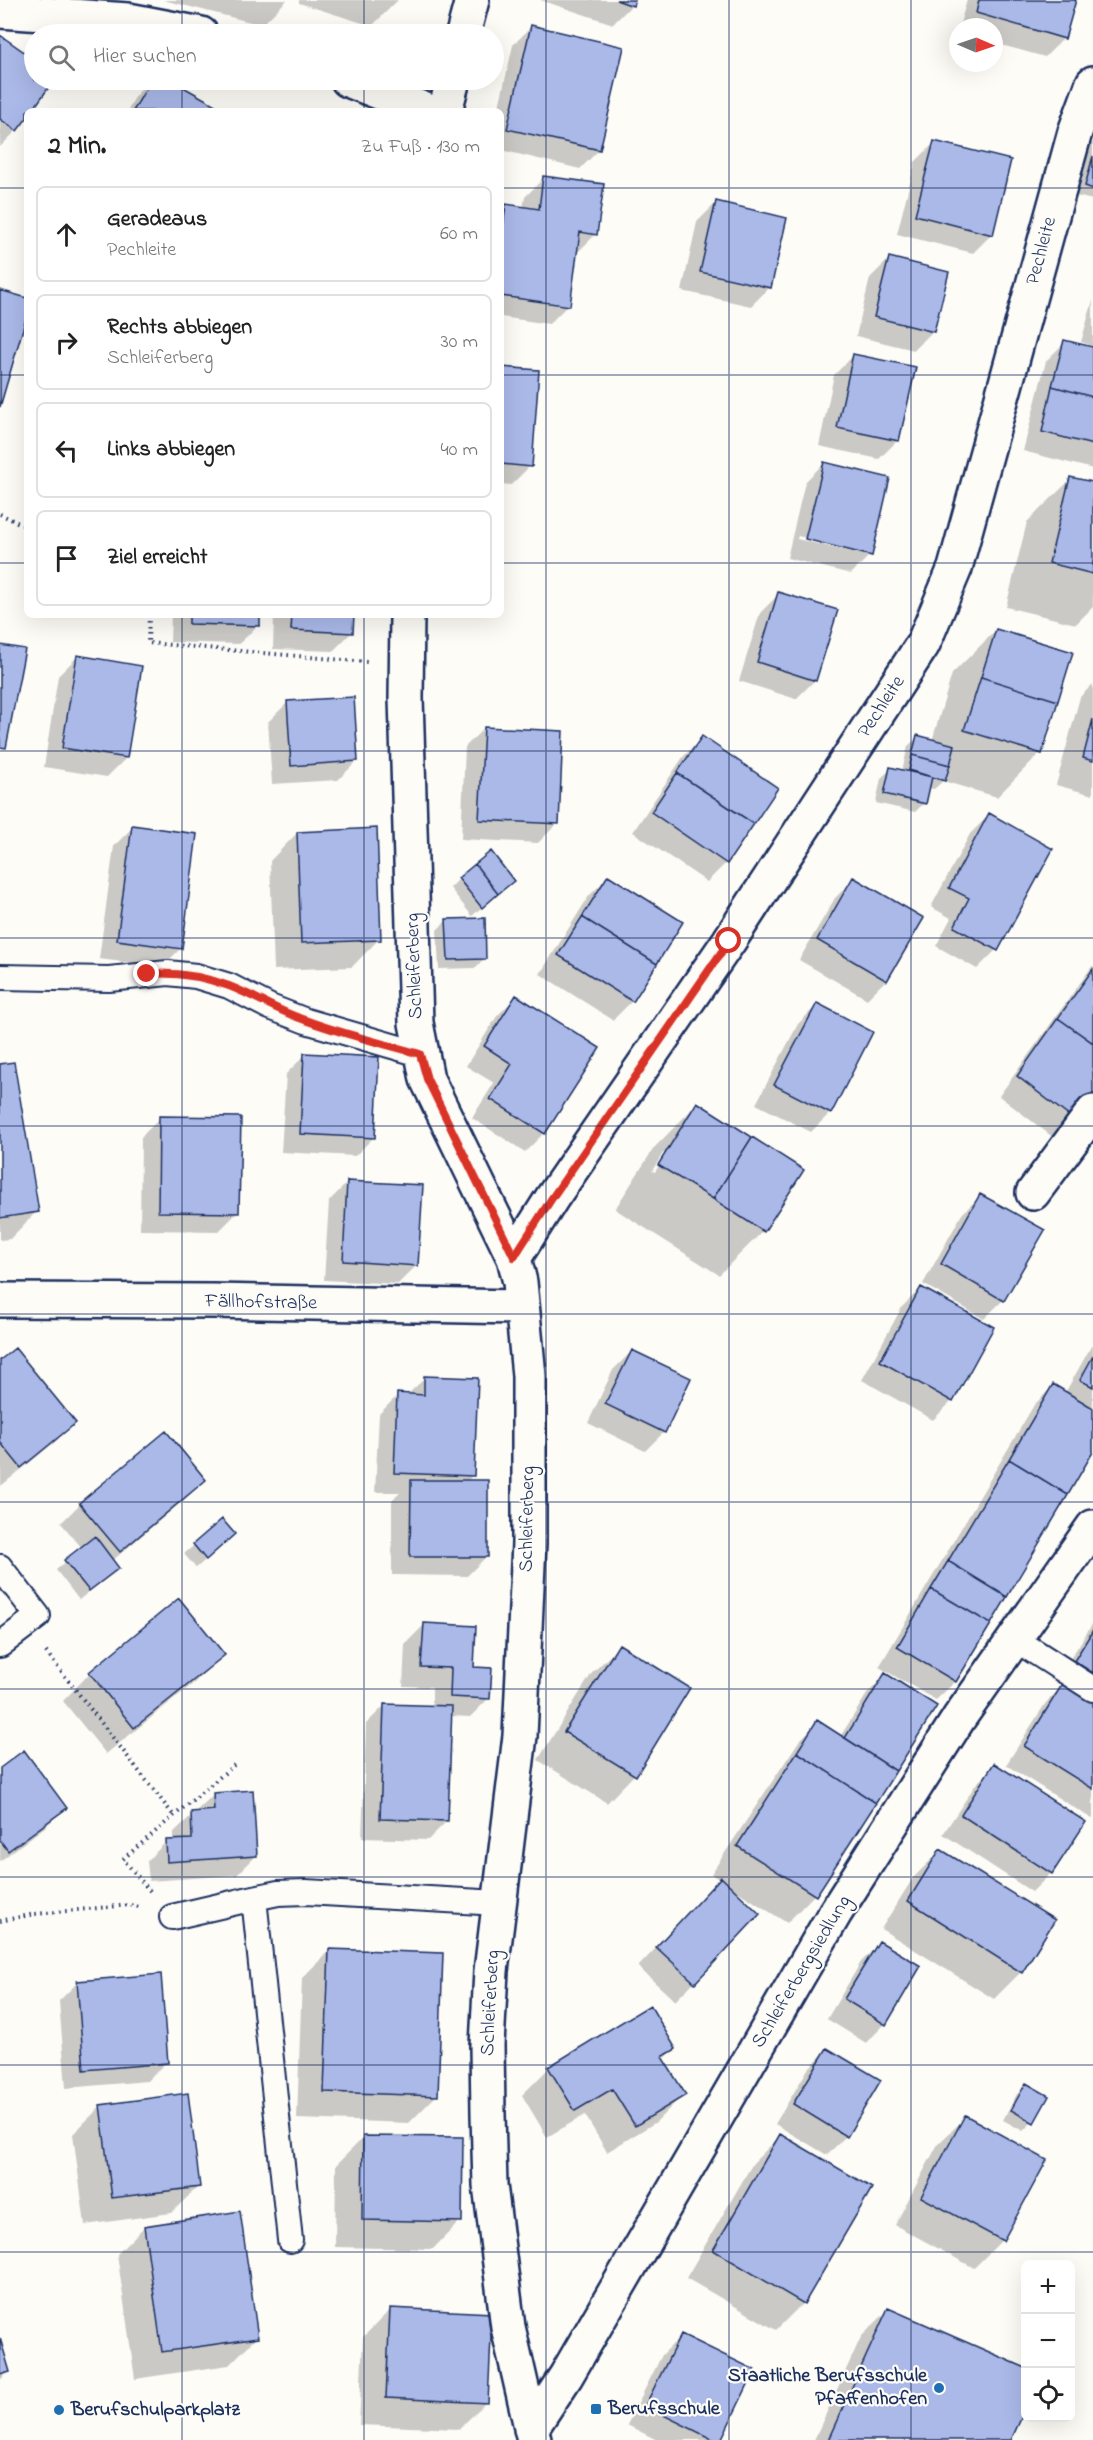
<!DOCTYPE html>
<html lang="de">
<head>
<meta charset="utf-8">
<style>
  body { margin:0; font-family:"Indie Flower",sans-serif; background:#f6f6f6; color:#222 }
  .controls { position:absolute; right:18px; bottom:18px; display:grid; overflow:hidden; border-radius:9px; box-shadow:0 6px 24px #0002 }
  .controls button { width:54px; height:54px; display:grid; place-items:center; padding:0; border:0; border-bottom:2px solid #e0e0e0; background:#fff; color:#222; font:30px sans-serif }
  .compass { position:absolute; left:949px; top:18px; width:54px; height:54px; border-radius:50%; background:#fff; box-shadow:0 6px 24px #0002; rotate:92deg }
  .stop { position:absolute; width:18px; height:18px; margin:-14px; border:4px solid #d93025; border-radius:50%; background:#fff }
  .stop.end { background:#d93025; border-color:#fff; box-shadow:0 2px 6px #0008 }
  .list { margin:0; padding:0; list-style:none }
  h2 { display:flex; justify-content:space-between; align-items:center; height:78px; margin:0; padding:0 24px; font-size:26px }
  h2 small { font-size:20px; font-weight:400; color:#767676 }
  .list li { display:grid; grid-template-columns:39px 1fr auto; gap:18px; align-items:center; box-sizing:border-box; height:96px; margin:0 12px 12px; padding:0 12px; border:2px solid #e0e0e0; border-radius:9px }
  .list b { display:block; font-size:22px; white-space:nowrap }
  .list p { margin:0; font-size:20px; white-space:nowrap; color:#767676 }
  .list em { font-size:20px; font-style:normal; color:#767676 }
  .icon { flex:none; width:33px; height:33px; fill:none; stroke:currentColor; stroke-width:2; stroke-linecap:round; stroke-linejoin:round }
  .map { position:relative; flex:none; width:1093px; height:2440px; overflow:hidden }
  .search { position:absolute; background:#fff; box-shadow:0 6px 24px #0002; left:24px; top:24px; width:480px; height:66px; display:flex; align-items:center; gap:15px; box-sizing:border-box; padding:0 21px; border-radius:33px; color:#767676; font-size:22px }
  .panel { position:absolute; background:#fff; box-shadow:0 6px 24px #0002; left:24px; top:108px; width:480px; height:510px; border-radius:9px }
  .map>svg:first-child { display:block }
  .shadow { fill:#0003; fill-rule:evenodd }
  .building { fill:#abb9e9; stroke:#1b2f5e; stroke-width:1.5 }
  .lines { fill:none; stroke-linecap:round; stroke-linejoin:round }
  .service-casing { stroke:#1b2f5e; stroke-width:28 }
  .minor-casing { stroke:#1b2f5e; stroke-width:38 }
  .path { stroke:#1b2f5e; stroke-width:4; stroke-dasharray:1.5 4.5; stroke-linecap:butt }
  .service { stroke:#fdfcf7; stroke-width:24 }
  .minor { stroke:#fdfcf7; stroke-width:33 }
  .route { stroke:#d93025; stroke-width:8 }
  .grid { fill:none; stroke:#1b2f5e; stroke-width:1.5; stroke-opacity:0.55 }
  .poi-dot { fill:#1f6fb2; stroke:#fdfcf7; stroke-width:2 }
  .labels { text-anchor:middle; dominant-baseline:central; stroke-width:4.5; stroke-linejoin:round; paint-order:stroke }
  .street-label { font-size:20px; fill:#1b2f5e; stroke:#fdfcf7 }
  .poi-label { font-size:20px; font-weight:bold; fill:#1b2f5e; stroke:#fdfcf7; text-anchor:start }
</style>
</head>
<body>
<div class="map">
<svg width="1093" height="2440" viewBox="0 0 1093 2440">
  <rect width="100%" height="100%" fill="#fdfcf7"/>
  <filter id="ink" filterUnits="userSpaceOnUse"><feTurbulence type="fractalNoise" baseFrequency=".0167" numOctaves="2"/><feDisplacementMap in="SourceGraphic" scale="12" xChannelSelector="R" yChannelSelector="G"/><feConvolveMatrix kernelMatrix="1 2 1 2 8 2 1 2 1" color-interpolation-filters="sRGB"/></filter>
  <g filter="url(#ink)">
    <path class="shadow" d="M163,0H287L262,25Z
      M299,0H398L372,26L299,3Z
      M540,0H634L632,5L613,24Z
      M967,0H1075L1064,38L1045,57L994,43V27H959Z
      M532,26L599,150L580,169L501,150V111H498L513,45Z
      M0,37L34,61V80H52L30,111H27V115L16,131L0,147Z
      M150,80H168L223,111H127L138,92Z
      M934,143L992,234L973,253L897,234L915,162Z
      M1093,143V200L1076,196L1090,146Z
      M544,178L596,234L577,253L568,305L549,324L501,317V212L507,206L523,208L525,197Z
      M716,203L770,287L751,306L682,291L697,222Z
      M889,259L933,331L914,350L856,336L870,278Z
      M1093,300V346L1081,342Z
      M1065,342L1093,349V469L1023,451L1046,361Z
      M853,356L898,440L879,459L819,446L834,375Z
      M501,368L530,466L511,485L501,484Z
      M824,463L870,555L851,574L787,558L805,482ZM798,536L859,551V554L797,539Z
      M1071,479L1093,484V607L1076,624L1006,607L1027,522Z
      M779,594L815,680L796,699L739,681L760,613Z
      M171,615H259L258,625L239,644L170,642Z
      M274,615H352V632L333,651L273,649Z
      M996,630L1040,753L997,797L943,781L934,789L928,788L924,803L915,812L876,803L881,778L891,769L902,771L908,746L918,737L932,741L952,674Z
      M77,657L126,758L107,777L44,767L58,676Z
      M1093,684V795L1056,785L1080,697Z
      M287,703L357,761L338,780L272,784L268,722Z
      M484,728L557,824L538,843L461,839L465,747Z
      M702,738L726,863L707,882L633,832L683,757Z
      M989,815L996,950L977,969L936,946L951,918L931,907L970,834Z
      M133,827L181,948L162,967L99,959L114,846Z
      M297,833L379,939L352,967L274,970L270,861Z
      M608,877L632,1001L613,1020L540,974L589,896Z
      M459,879L512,881L472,916L450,888Z
      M854,879L886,980L867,999L799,960L835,898Z
      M447,920L485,958L475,968L439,969L437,930Z
      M1093,965V1091L1054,1138L999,1096Z
      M516,997L598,1049L544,1133L525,1152L472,1118L494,1083L466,1066L497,1016Z
      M817,1005L830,1113L811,1132L756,1104L798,1024Z
      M305,1055L374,1137L355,1156L281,1152L286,1074Z
      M0,1066L37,1211L10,1239L0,1240Z
      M697,1104L801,1171L763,1231L719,1275L615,1209L654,1148ZM663,1153H667L655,1172L652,1171Z
      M160,1118L238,1212L219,1231L140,1230L141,1137Z
      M348,1182L417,1265L398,1284L324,1280L329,1201Z
      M981,1195L1003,1300L984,1319L923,1284L962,1214Z
      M921,1288L952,1401L933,1420L862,1380L902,1307Z
      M1093,1343V1449L955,1682L936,1700L879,1667L1034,1405L1053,1386L1065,1393Z
      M632,1351L664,1432L645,1451L588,1423L613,1370Z
      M0,1362L74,1423L55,1442L1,1486Z
      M425,1378L473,1475L467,1481L486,1557L467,1576L392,1575V1500L400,1492H375L379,1414L398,1395H407Z
      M204,1480L185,1499L112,1561L117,1568L79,1600L56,1570L82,1548L61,1523L80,1504Z
      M222,1521L224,1544L196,1568L184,1554Z
      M179,1601L223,1654L195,1682L106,1754L63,1701L90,1673Z
      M1093,1623V1818L1092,1819L1006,1765L1045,1704L1063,1685L1056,1681Z
      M424,1625L472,1668L489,1698L470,1717L451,1716L447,1821L428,1840L362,1838L366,1724L385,1705L432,1707V1687L403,1686L405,1644Z
      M620,1646L688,1689L634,1775L607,1803L538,1760L592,1673Z
      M885,1675L935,1706L814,1895L787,1923L731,1887L694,1982L675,2001L638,1967L720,1880L711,1874L799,1741L818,1722L840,1737L867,1694Z
      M995,1765L1051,1873L1032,1892L943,1834L976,1784Z
      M0,1770L65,1808L46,1826L0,1861Z
      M214,1794L256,1856L237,1875L149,1881L147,1861L166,1842L173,1841V1833Z
      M940,1851L1021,1972L994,1999L881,1929L913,1878Z
      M880,1943L885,2024L866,2043L827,2019L861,1962Z
      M329,1951L437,2095L409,2123L297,2119L302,1978Z
      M78,1982L166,2062L147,2081L66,2088L59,2001Z
      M675,2049L663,2060L684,2094L656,2122L607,2152L585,2115L547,2137L522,2095L549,2068Z
      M827,2050L846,2136L827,2155L775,2124L808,2069Z
      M1027,2085L1032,2122L1023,2131L1003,2120L1017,2094Z
      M100,2107L199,2186L171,2213L85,2225L73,2134Z
      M966,2117L1045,2160L1002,2240L974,2268L895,2225L938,2144Z
      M780,2136L803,2303L776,2330L686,2278L753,2163Z
      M364,2137L460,2221L433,2249L335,2247L336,2165Z
      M144,2227L257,2337L229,2365L135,2379L117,2254Z
      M390,2310L486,2402L459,2429L359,2425L363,2337Z
      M888,2310L1009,2440H814L861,2337Z
      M681,2336L719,2440H657L627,2425L662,2355Z
      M0,2343L9,2372L0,2380Z"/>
    <path class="building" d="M616,0H635L633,6Z
      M979,0H1076L1065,39L976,13Z
      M531,25L624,47L600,150L507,129Z
      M0,35L34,59V80H54L32,111H27V118L17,131L0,119Z
      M151,80H171L226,111H133Z
      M934,141L1011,160L993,235L915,215Z
      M1093,156V189L1085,186Z
      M543,176L604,184L597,235L580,232L570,306L501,296V243L506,204L539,209Z
      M716,201L787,218L771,288L700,272Z
      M889,257L949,272L934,332L874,317Z
      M0,290L27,298V315L0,407Z
      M1064,340L1093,347V397L1052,386Z
      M853,354L916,367L899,441L837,428Z
      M501,367L539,370L532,467L501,464Z
      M1052,386L1093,397V445L1042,432Z
      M824,462L890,478L872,556L805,539Z
      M1070,477L1093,482V574L1049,563Z
      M778,592L838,610L816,681L757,662Z
      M189,615H260V626L189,624Z
      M292,615H354L353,633L291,630Z
      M996,629L1073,652L1058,701L981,677Z
      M0,645L25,649L6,748L0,747Z
      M77,655L142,666L127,758L62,748Z
      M981,677L1058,701L1042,754L964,730Z
      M354,697L358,761L291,766L287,701Z
      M1093,719V761L1083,758Z
      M484,727L563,731L559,824L479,820Z
      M917,735L955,745L950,765L912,755Z
      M702,736L778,788L754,824L677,773Z
      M912,755L950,765L945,781L909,770Z
      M890,767L932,777L926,804L884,794Z
      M677,773L754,824L727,864L651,812Z
      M989,813L1053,849L998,951L954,927L969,898L949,888Z
      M132,825L197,834L182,949L117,940Z
      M377,828L381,940L301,943L297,832Z
      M491,851L514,881L498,894L475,864Z
      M475,864L498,894L482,908L458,878Z
      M608,875L683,922L657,964L582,917Z
      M853,877L924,918L887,981L817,940Z
      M582,917L657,964L633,1002L558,955Z
      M485,918L486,959L448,960L446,919Z
      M1093,969V1043L1058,1018Z
      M516,995L600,1048L545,1134L490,1099L512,1064L484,1046Z
      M817,1003L873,1032L831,1114L774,1085Z
      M1058,1018L1093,1043V1095L1074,1120L1017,1076Z
      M304,1053L379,1057L375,1138L300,1134Z
      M14,1062L39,1212L0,1218V1064Z
      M697,1102L752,1137L713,1199L658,1165Z
      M159,1116L241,1117L239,1213L158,1212Z
      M752,1137L804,1170L764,1232L713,1199Z
      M347,1181L423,1185L418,1266L343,1261Z
      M980,1194L1045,1230L1004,1301L941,1264Z
      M921,1287L994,1327L953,1402L880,1361Z
      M15,1348L76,1423L21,1468L0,1442V1360Z
      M632,1350L691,1378L665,1433L605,1404Z
      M1093,1356V1387L1080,1380Z
      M424,1376L478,1378L474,1476L394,1473L397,1393L424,1395Z
      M1053,1384L1093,1408V1452L1068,1495L1009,1459Z
      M166,1431L206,1480L120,1552L79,1503Z
      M1009,1459L1068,1495L1007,1597L948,1561Z
      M411,1480H488V1557H410Z
      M222,1519L235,1534L206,1560L193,1544Z
      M95,1536L119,1568L89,1591L64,1560Z
      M948,1561L1007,1597L991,1624L931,1589Z
      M931,1589L991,1624L956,1682L897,1647Z
      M179,1598L225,1655L134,1728L89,1672Z
      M424,1623L476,1626L474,1667L492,1668L490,1699L450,1697L451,1668L421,1667Z
      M1093,1630V1673L1074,1661Z
      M619,1644L690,1688L636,1776L564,1732Z
      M885,1673L937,1706L896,1771L845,1738Z
      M1063,1683L1093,1701V1789L1024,1746Z
      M384,1704L452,1706L448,1821L380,1819Z
      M817,1720L896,1771L876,1803L797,1752Z
      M24,1750L67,1808L8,1851L0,1840V1768Z
      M797,1752L876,1803L816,1896L737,1846Z
      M994,1763L1086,1822L1052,1874L961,1815Z
      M253,1790L257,1856L167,1862L166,1840L192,1839L191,1812L214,1810L213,1793Z
      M940,1849L1055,1920L1022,1973L908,1901Z
      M721,1877L760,1914L695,1983L656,1947Z
      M879,1941L921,1966L886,2025L844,1999Z
      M329,1949L443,1953L438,2096L324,2092Z
      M161,1974L168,2063L84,2070L77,1981Z
      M650,2005L676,2049L662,2057L686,2095L635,2126L612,2089L575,2111L548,2067Z
      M827,2048L881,2080L847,2137L793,2104Z
      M1026,2083L1049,2096L1034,2123L1011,2110Z
      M188,2093L200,2187L112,2198L100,2105Z
      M965,2115L1047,2160L1003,2241L921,2197Z
      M780,2134L872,2188L804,2304L713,2250Z
      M363,2136L463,2137L462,2222L362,2220Z
      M240,2211L258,2338L162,2352L144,2226Z
      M390,2308L492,2313L488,2403L386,2398Z
      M888,2308L1026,2368V2408L1011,2440H828Z
      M681,2334L755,2370L721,2440H714L645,2406Z
      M0,2338L10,2372L0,2375Z"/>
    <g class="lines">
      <g class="service-casing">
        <path id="service" d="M0,977L109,979L168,973L196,976L229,986L270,1007L306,1021L420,1054
          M0,1567L38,1616L0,1645
          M1015,1639L1093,1689
          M172,1917L254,1898
          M290,2240L254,1898L278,1893L306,1892L499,1903"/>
      </g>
      <g class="minor-casing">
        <path id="minor" d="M0,11L128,20L201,34
          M463,34L472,0
          M348,80L428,111
          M445,111L453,80
          M407,615L406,698L416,1023L427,1079L514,1258L520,1282L529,1376V1543L520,1736L491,1971L487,2045L488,2114L490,2185L508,2327L534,2440
          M1033,1193L1093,1112
          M514,1258L552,1198L729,941L923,644L955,568L1075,132L1093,83
          M0,1300L213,1301L522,1307
          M531,2429L566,2376L835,1913L959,1718L1093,1527"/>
      </g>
      <path class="path" d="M0,514L27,527
        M149,615L148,643L367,662
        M46,1652L174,1816
        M150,1891L123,1859L234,1765
        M0,1921L35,1914L130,1905L139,1907"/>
      <use href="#service" class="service"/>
      <use href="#minor" class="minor"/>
    </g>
  </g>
  <g class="lines" filter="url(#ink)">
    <path class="route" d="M147,974C175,972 202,976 229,986C255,996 278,1011 305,1020C342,1034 382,1043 420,1054L427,1079L514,1257L552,1198L729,941"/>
  </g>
  <path class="grid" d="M182,0V34M364,0V34M546,0V2440M729,0V2440M911,0V2440M182,80V111M364,80V111M0,188H27M501,188H1093M0,375H27M501,375H1093M0,563H27M501,563H1093M182,615V2440M364,615V2440M0,751H1093M0,938H1093M0,1126H1093M0,1314H1093M0,1502H1093M0,1689H1093M0,1877H1093M0,2065H1093M0,2252H1093"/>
  <g class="poi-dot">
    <circle cx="939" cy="2388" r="6"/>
    <rect x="590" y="2403" width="12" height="12" rx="3"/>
    <circle cx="59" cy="2410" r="6"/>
  </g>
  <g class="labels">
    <g class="street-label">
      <text transform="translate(1042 251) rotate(-75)">Pechleite</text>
      <text transform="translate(882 707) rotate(-57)">Pechleite</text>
      <text transform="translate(415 966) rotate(-92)">Schleiferberg</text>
      <text transform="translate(261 1303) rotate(1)">Fällhofstraße</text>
      <text transform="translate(528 1519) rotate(-89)">Schleiferberg</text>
      <text transform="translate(802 1972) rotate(-59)">Schleiferbergsiedlung</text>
      <text transform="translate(491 2003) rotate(-87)">Schleiferberg</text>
    </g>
    <g class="poi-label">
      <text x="927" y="2376" text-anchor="end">Staatliche Berufsschule<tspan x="927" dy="23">Pfaffenhofen</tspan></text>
      <text x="608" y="2409">Berufsschule</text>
      <text x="71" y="2410">Berufschulparkplatz</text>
    </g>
  </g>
</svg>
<div class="controls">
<button>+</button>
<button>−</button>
<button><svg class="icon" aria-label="locate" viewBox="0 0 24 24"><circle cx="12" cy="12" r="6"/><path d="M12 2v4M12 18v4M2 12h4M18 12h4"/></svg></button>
</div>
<svg class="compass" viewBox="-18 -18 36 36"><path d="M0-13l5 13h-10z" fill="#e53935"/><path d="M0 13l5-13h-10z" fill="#767676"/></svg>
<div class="stop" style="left:729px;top:941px"></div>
<div class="stop end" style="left:147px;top:974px"></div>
<div class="search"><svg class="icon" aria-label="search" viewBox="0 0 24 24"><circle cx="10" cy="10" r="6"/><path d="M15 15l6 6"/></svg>Hier suchen</div>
<section class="panel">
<h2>2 Min.<small>Zu Fuß · 130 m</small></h2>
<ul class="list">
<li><svg class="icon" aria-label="ahead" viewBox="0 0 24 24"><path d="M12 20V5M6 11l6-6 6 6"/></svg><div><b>Geradeaus</b><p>Pechleite</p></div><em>60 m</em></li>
<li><svg class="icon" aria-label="right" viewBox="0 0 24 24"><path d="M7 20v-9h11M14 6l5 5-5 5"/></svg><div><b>Rechts abbiegen</b><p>Schleiferberg</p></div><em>30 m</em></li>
<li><svg class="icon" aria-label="left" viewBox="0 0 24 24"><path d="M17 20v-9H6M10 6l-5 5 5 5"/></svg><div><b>Links abbiegen</b></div><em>40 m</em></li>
<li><svg class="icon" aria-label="arrive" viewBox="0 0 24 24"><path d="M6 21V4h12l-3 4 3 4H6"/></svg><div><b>Ziel erreicht</b></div></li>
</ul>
</section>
</div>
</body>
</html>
